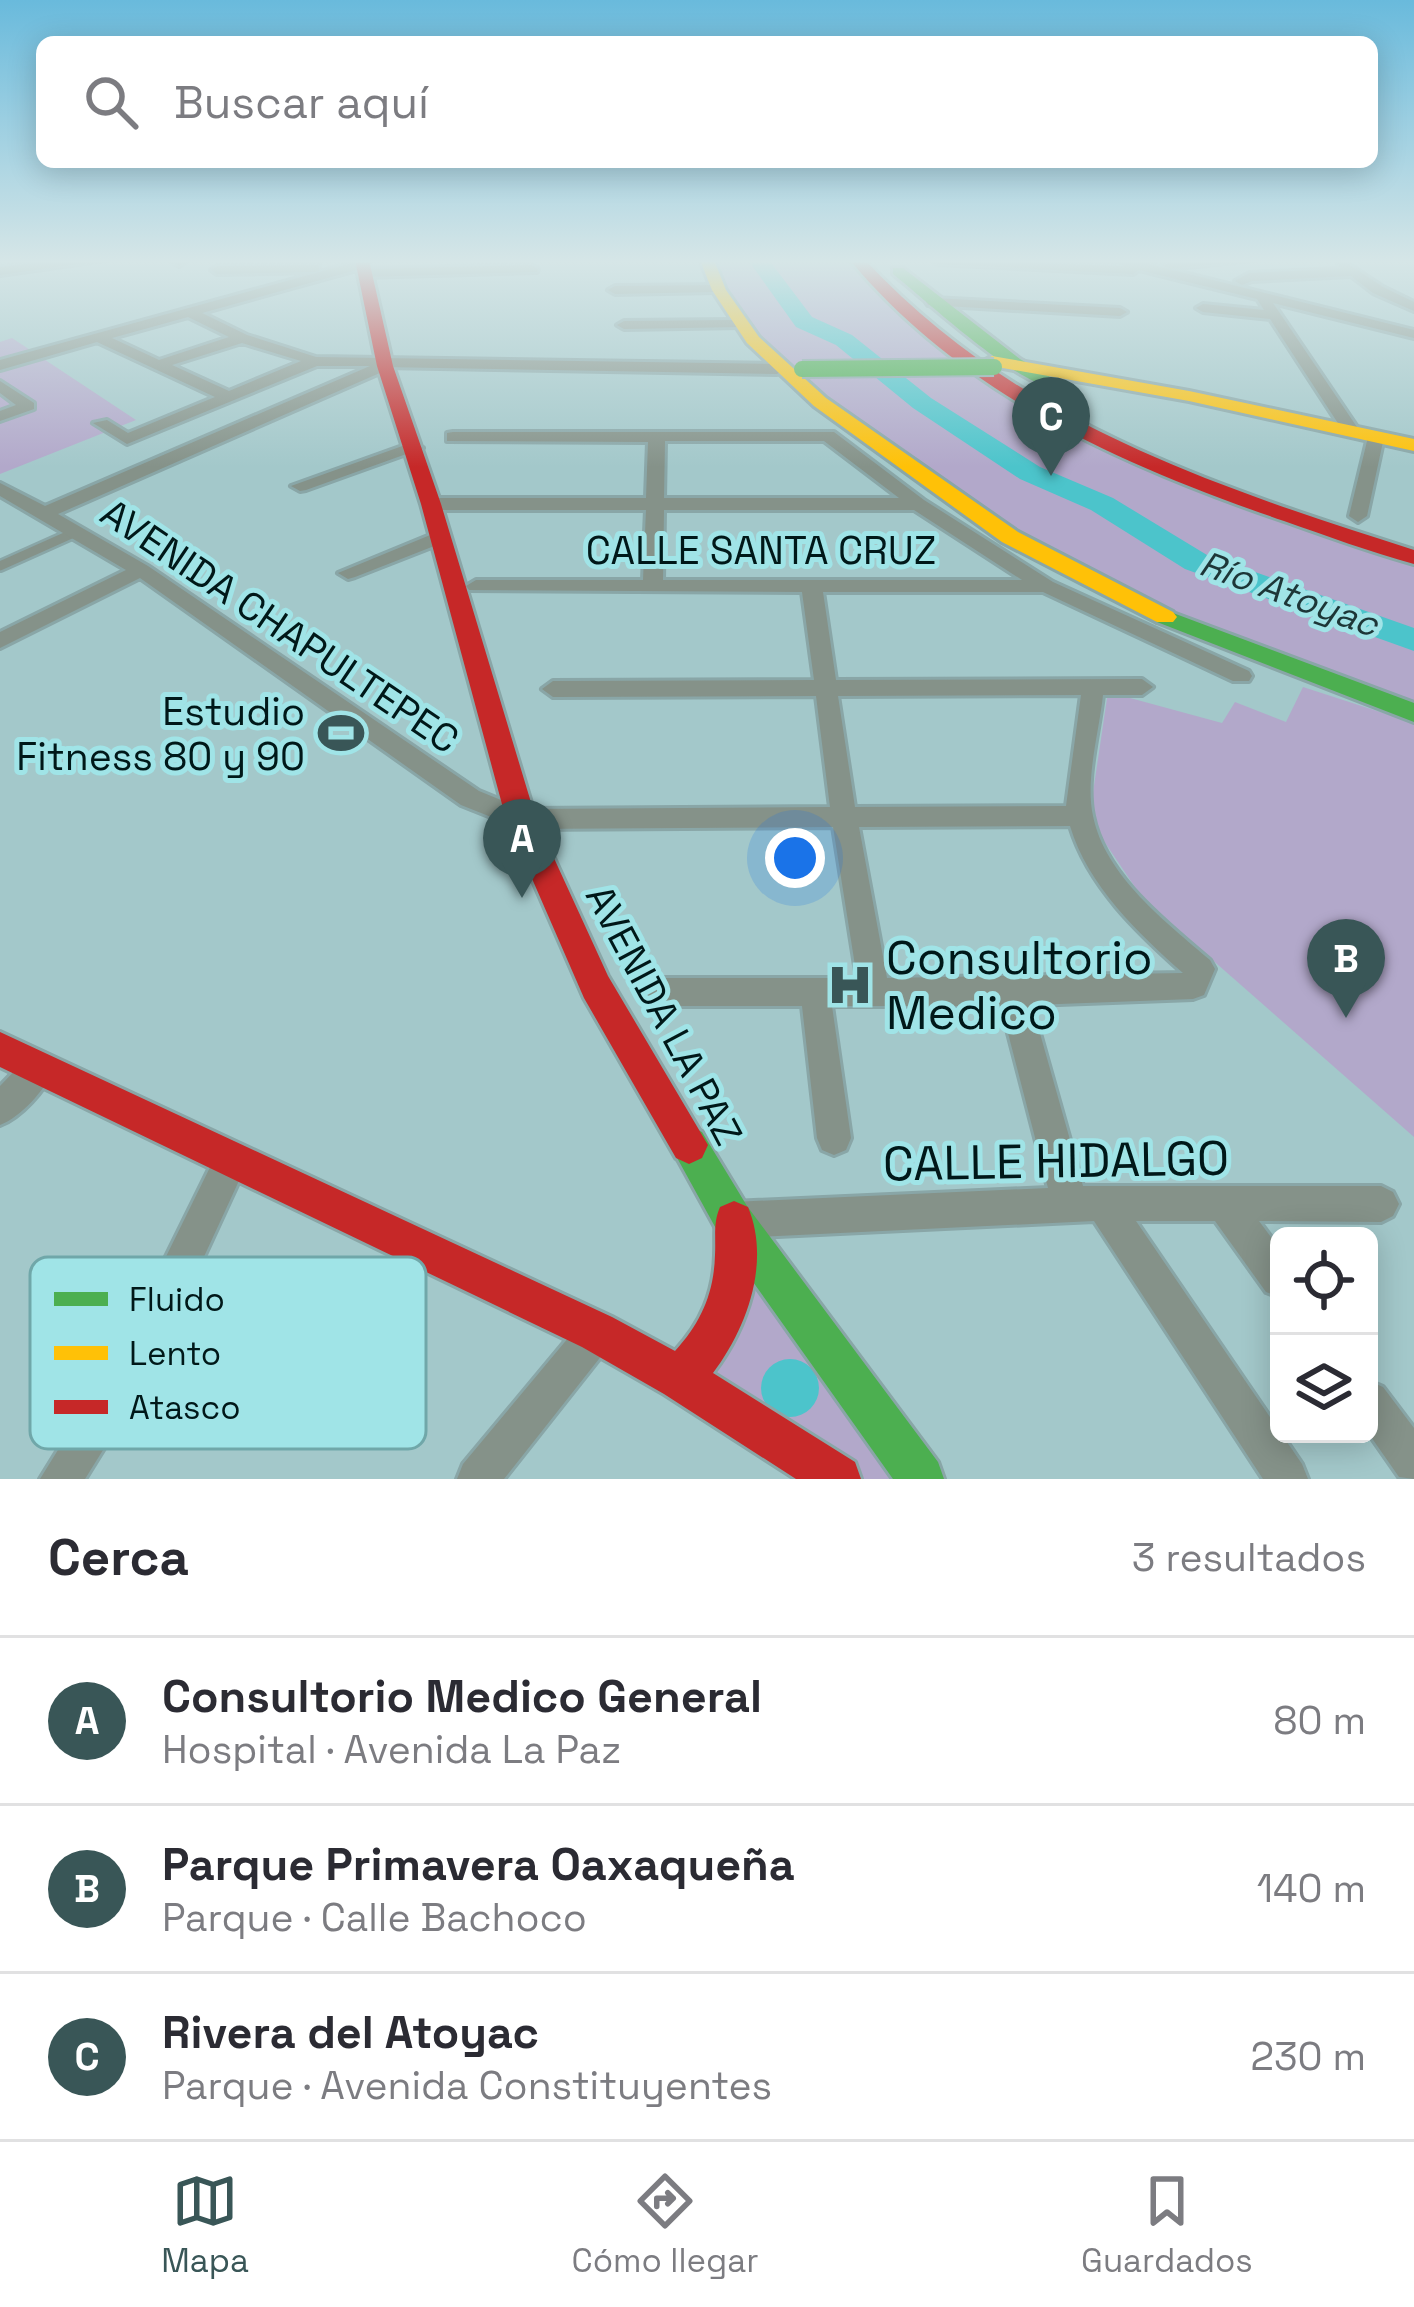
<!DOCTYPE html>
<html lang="es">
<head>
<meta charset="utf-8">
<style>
  body { margin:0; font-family:"Space Grotesk",sans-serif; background:#f7f7f7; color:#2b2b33 }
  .controls { position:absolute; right:36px; bottom:36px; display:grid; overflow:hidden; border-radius:18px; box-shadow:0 6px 30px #0003 }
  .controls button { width:108px; height:108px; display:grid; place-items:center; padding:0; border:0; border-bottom:3px solid #e1e1e2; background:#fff; color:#2b2b33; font:60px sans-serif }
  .you { position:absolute; left:795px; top:858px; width:42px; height:42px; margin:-30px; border:9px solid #fff; border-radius:50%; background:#1a73e8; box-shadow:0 0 0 18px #1a73e833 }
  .badge { display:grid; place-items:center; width:78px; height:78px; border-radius:50%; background:#395657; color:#fff; font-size:39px; font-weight:700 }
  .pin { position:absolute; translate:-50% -99px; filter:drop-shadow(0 3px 6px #0008) }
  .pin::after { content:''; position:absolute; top:63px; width:42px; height:36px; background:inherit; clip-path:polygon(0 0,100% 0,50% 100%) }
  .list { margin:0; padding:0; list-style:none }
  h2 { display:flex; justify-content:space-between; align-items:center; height:156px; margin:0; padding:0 48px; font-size:51px }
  h2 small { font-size:39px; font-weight:400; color:#7c7c81 }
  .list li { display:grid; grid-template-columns:78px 1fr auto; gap:36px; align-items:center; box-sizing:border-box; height:168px; padding:0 48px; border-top:3px solid #e1e1e2 }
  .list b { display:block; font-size:45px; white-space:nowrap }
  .list p { margin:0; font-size:39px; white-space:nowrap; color:#7c7c81 }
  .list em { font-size:39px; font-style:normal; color:#7c7c81 }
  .icon { flex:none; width:66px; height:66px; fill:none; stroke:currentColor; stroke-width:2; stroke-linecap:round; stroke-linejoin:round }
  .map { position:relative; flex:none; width:1414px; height:1479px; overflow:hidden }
  .search { position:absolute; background:#fff; box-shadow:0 6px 30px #0003; left:36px; right:36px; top:36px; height:132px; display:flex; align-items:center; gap:30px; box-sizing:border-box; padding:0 42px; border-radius:18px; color:#7c7c81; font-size:45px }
  .sheet { height:660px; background:#fff }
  nav { display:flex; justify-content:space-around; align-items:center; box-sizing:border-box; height:168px; border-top:3px solid #e1e1e2; background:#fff; font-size:33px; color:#7c7c81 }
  nav a { display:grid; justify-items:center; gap:6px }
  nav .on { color:#395657 }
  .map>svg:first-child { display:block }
  .green { fill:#b2a8ca }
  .water { fill:#4cc4cb }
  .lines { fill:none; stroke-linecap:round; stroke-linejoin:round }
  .river { fill:#4cc4cb; fill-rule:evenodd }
  .lane-casing { stroke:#89a6a7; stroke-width:14 }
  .street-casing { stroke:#89a6a7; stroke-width:6 }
  .fast-casing { stroke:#89a6a7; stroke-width:6 }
  .slow-casing { stroke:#89a6a7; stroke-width:6 }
  .jam-casing { stroke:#89a6a7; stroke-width:6 }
  .lane { stroke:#859289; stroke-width:9 }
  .street { fill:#859289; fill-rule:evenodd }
  .fast { fill:#4caf50; fill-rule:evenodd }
  .slow { fill:#ffc107; fill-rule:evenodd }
  .jam { fill:#c62828; fill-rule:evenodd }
  .fast-bridge-casing { stroke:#89a6a7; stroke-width:20; stroke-linecap:butt }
  .fast-bridge { stroke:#4caf50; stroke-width:16 }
  .labels { text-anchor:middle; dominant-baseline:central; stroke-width:10; stroke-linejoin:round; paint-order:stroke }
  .far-water-label { font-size:36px; font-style:italic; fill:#1d3637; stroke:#a0e4e7 }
  .street-label { font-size:39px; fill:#001819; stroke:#a0e4e7 }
  .poi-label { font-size:39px; fill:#001819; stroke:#a0e4e7; text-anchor:end }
  .near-poi-label { font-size:48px; fill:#001819; stroke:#a0e4e7; text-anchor:start }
  .near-street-label { font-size:48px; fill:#001819; stroke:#a0e4e7 }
  .key { fill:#a0e4e7; stroke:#70a7a9; stroke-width:3 }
  .key-label { font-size:33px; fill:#001819 }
</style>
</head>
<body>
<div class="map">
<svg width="1414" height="1479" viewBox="0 0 1414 1479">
  <rect width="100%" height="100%" fill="#a3c8ca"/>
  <path class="green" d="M707,260H860C982,422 1230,492 1414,557V713L1060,566L777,369Z
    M12,338L136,420L0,474V342Z
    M1303,687L1414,723V1137L1143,899L1089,819L1108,692L1222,723L1235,702L1286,722Z
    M758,1268L900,1479H820L674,1390Z"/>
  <path class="water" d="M761 1388a29 29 0 1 1 58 0a29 29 0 1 1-58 0Z"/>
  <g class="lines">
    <path class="river" d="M748,260H769L812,317L852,335L931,398L1040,467L1113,498L1207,555L1414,628V651L1185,569L1091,510L1020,479L913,408L836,345L796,327Z"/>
    <g class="lane-casing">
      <path id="lane" d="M0,566L76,532"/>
    </g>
    <g class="street-casing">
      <path id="street" d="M63,260H106L0,275V267Z
        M170,260H184L185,262L179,266Z
        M363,260L369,264L367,267L202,313L247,335L316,357L777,364L785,369L777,374L383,367L382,372L58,514L148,566L479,791L523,809L830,807L816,696L553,697L542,689L553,681L814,680L802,592L469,590L466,586L476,580H643L646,510H431L422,504L431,498H646L648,442L447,441V433L453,432H834L924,500L1053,582L1249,671L1252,676L1249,681H1233L1043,592H823L836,680L1142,679L1153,687L1142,695H1103C1099,733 1085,779 1093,816C1105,876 1167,923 1210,960L1215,969L1204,995L1193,999L1032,1005L1083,1186H1381L1393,1192L1399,1204L1393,1216L1381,1222L1259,1221L1279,1248V1297L1266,1292L1215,1221H1136L1302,1464L1308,1479H1263L1094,1221L733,1238L720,1233L715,1220L720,1207L733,1202L1048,1188L1001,1006H832L851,1138L846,1150L834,1155L822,1150L817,1138L802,1006H653L642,1002L638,992L642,982L653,978H857L833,827L521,829L461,805L140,578L0,648V632L126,570L0,496V483L45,506L370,366H317L127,444L93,423L107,420L128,433L215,397L97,342L0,370V360ZM188,317L229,337L159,360L112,338ZM242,343L301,361L229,391L172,365ZM665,441H824L899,498H664ZM664,510H914L1022,580H663ZM1081,695L1066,806L855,807L838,696ZM1070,826C1088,886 1138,933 1183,973L887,978L859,827Z
        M932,260L1124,266L1110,260H1132L1414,330V338L1273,303L1359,430L1351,435L1345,434L1270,319L1203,312L1196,308L1203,304L1264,310L1257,299L1139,270L1133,274L938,264Z
        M1183,260H1254L1169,269L1163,265Z
        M1344,261L1383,287L1414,302V311L1373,293L1351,276L1252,281L1242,285L1235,281L1249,273L1341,269L1338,265Z
        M319,265V271L315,272L217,274L211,270L217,266Z
        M532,265L538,269L537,272L364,277L358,273L364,269Z
        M721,285L723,288L716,292L615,294L608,290L615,286Z
        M933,298L1120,308L1127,312L1120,316L928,305L926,302Z
        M736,320L743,324L741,327L624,329L617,325L624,321Z
        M0,381L34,403V409L0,421V411L16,405L0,393Z
        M1376,432L1384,437L1367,516L1358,522L1349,516L1368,437Z
        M408,444L423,448L306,490L300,491L291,486Z
        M440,531L447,533V541L355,577L348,579L338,573Z
        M38,1054L49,1058L54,1069C45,1090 21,1117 0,1125V1086L27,1058Z
        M232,1142L244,1147L249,1159L149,1376L85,1479H40L121,1348L220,1147Z
        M597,1313L610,1319L616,1332L610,1345L504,1479H457L463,1464L584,1319Z
        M1369,1381L1383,1387L1414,1428V1479L1399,1477L1369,1434Z"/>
    </g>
    <g class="fast-casing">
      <path id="fast" d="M893,268H903L1020,359L1052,378V386C1021,388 922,297 893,274Z
        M1165,610L1414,703V722L1157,622L1153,617Z
        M689,1126L702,1132L747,1206L938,1462L944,1479H893L719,1234L670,1145L676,1132Z"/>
    </g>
    <g class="slow-casing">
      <path id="slow" d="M700,260H714L726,290L759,337L826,398L1018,532L1173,612L1177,617L1173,622H1157L1002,542L814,406L747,343L712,290Z
        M992,356L1189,391L1414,439V451L1189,401L986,365L984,361Z"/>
    </g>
    <g class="jam-casing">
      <path id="jam" d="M355,260H369L393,366L441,504L536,819L608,976L708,1145L702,1158L689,1164L676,1158L584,998L506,819L421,504L377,366Z
        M850,260H865C1017,422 1208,484 1414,550V564C1370,552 1327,536 1284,521C1123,466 961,394 850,260Z
        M0,1032L612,1317L675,1351C701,1323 714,1293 715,1255C716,1237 713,1223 720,1207L734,1201L748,1207C771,1262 747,1328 713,1373L855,1462L861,1479H796L664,1394L582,1347L0,1067Z"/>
    </g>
    <use href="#lane" class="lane"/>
    <use href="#street" class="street"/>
    <use href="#fast" class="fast"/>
    <use href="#slow" class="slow"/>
    <use href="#jam" class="jam"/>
    <g class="fast-bridge-casing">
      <path id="fast-bridge" d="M802,369L994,367"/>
    </g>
    <use href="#fast-bridge" class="fast-bridge"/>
  </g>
  <linearGradient id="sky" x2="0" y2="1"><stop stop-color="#69badc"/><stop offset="0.56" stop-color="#d6e6e7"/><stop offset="1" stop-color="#d6e6e7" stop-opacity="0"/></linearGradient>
  <rect width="1414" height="467" fill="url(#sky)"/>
  <defs>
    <g id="stadium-bare" transform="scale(3.6)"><path d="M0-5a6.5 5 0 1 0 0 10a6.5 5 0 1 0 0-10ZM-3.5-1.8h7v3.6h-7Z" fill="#395657" stroke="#a0e4e7" stroke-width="2.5" paint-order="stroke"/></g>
    <g id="hospital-bare" transform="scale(3.6)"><path d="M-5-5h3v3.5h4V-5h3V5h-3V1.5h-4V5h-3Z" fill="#395657" stroke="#a0e4e7" stroke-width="2.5" paint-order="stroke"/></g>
  </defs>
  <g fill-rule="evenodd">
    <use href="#stadium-bare" x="341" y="733"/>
    <use href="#hospital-bare" x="850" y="985"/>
  </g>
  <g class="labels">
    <g class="far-water-label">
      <text transform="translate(1289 594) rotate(20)">Río Atoyac</text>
    </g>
    <g class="street-label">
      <text x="761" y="550">CALLE SANTA CRUZ</text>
      <text transform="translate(280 626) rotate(34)">AVENIDA CHAPULTEPEC</text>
      <text transform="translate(664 1015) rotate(62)">AVENIDA LA PAZ</text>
    </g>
    <g class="poi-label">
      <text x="305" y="711">Estudio<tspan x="305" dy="45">Fitness 80 y 90</tspan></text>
    </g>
    <g class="near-poi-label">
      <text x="886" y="957">Consultorio<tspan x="886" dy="55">Medico</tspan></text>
    </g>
    <g class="near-street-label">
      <text transform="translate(1056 1161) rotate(-1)">CALLE HIDALGO</text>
    </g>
  </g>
  <rect x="30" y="1257" width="396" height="192" rx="18" class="key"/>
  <rect x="54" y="1292" width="54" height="14" fill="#4caf50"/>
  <rect x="54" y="1346" width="54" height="14" fill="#ffc107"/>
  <rect x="54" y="1400" width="54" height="14" fill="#c62828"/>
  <g class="key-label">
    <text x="129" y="1311">Fluido</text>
    <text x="129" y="1365">Lento</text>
    <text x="129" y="1419">Atasco</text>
  </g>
</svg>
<div class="controls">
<button><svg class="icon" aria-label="locate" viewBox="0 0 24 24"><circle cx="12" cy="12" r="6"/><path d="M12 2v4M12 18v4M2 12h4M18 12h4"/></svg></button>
<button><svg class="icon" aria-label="layers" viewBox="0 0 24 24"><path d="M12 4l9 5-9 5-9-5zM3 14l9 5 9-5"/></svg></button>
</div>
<div class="you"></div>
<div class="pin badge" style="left:522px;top:898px">A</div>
<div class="pin badge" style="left:1346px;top:1018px">B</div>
<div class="pin badge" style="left:1051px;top:476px">C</div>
<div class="search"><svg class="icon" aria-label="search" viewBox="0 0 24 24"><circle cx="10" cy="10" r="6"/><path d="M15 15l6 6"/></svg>Buscar aquí</div>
</div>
<section class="sheet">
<h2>Cerca<small>3 resultados</small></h2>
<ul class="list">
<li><span class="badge">A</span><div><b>Consultorio Medico General</b><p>Hospital · Avenida La Paz</p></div><em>80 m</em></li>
<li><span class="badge">B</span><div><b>Parque Primavera Oaxaqueña</b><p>Parque · Calle Bachoco</p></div><em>140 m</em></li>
<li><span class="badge">C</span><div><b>Rivera del Atoyac</b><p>Parque · Avenida Constituyentes</p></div><em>230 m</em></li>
</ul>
</section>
<nav>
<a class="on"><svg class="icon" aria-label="map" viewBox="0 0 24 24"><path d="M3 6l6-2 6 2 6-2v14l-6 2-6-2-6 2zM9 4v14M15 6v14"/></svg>Mapa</a>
<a><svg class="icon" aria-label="directions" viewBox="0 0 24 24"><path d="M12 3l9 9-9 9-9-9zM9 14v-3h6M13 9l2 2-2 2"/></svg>Cómo llegar</a>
<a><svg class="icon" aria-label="saved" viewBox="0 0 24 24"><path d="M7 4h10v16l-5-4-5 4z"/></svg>Guardados</a>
</nav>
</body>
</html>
